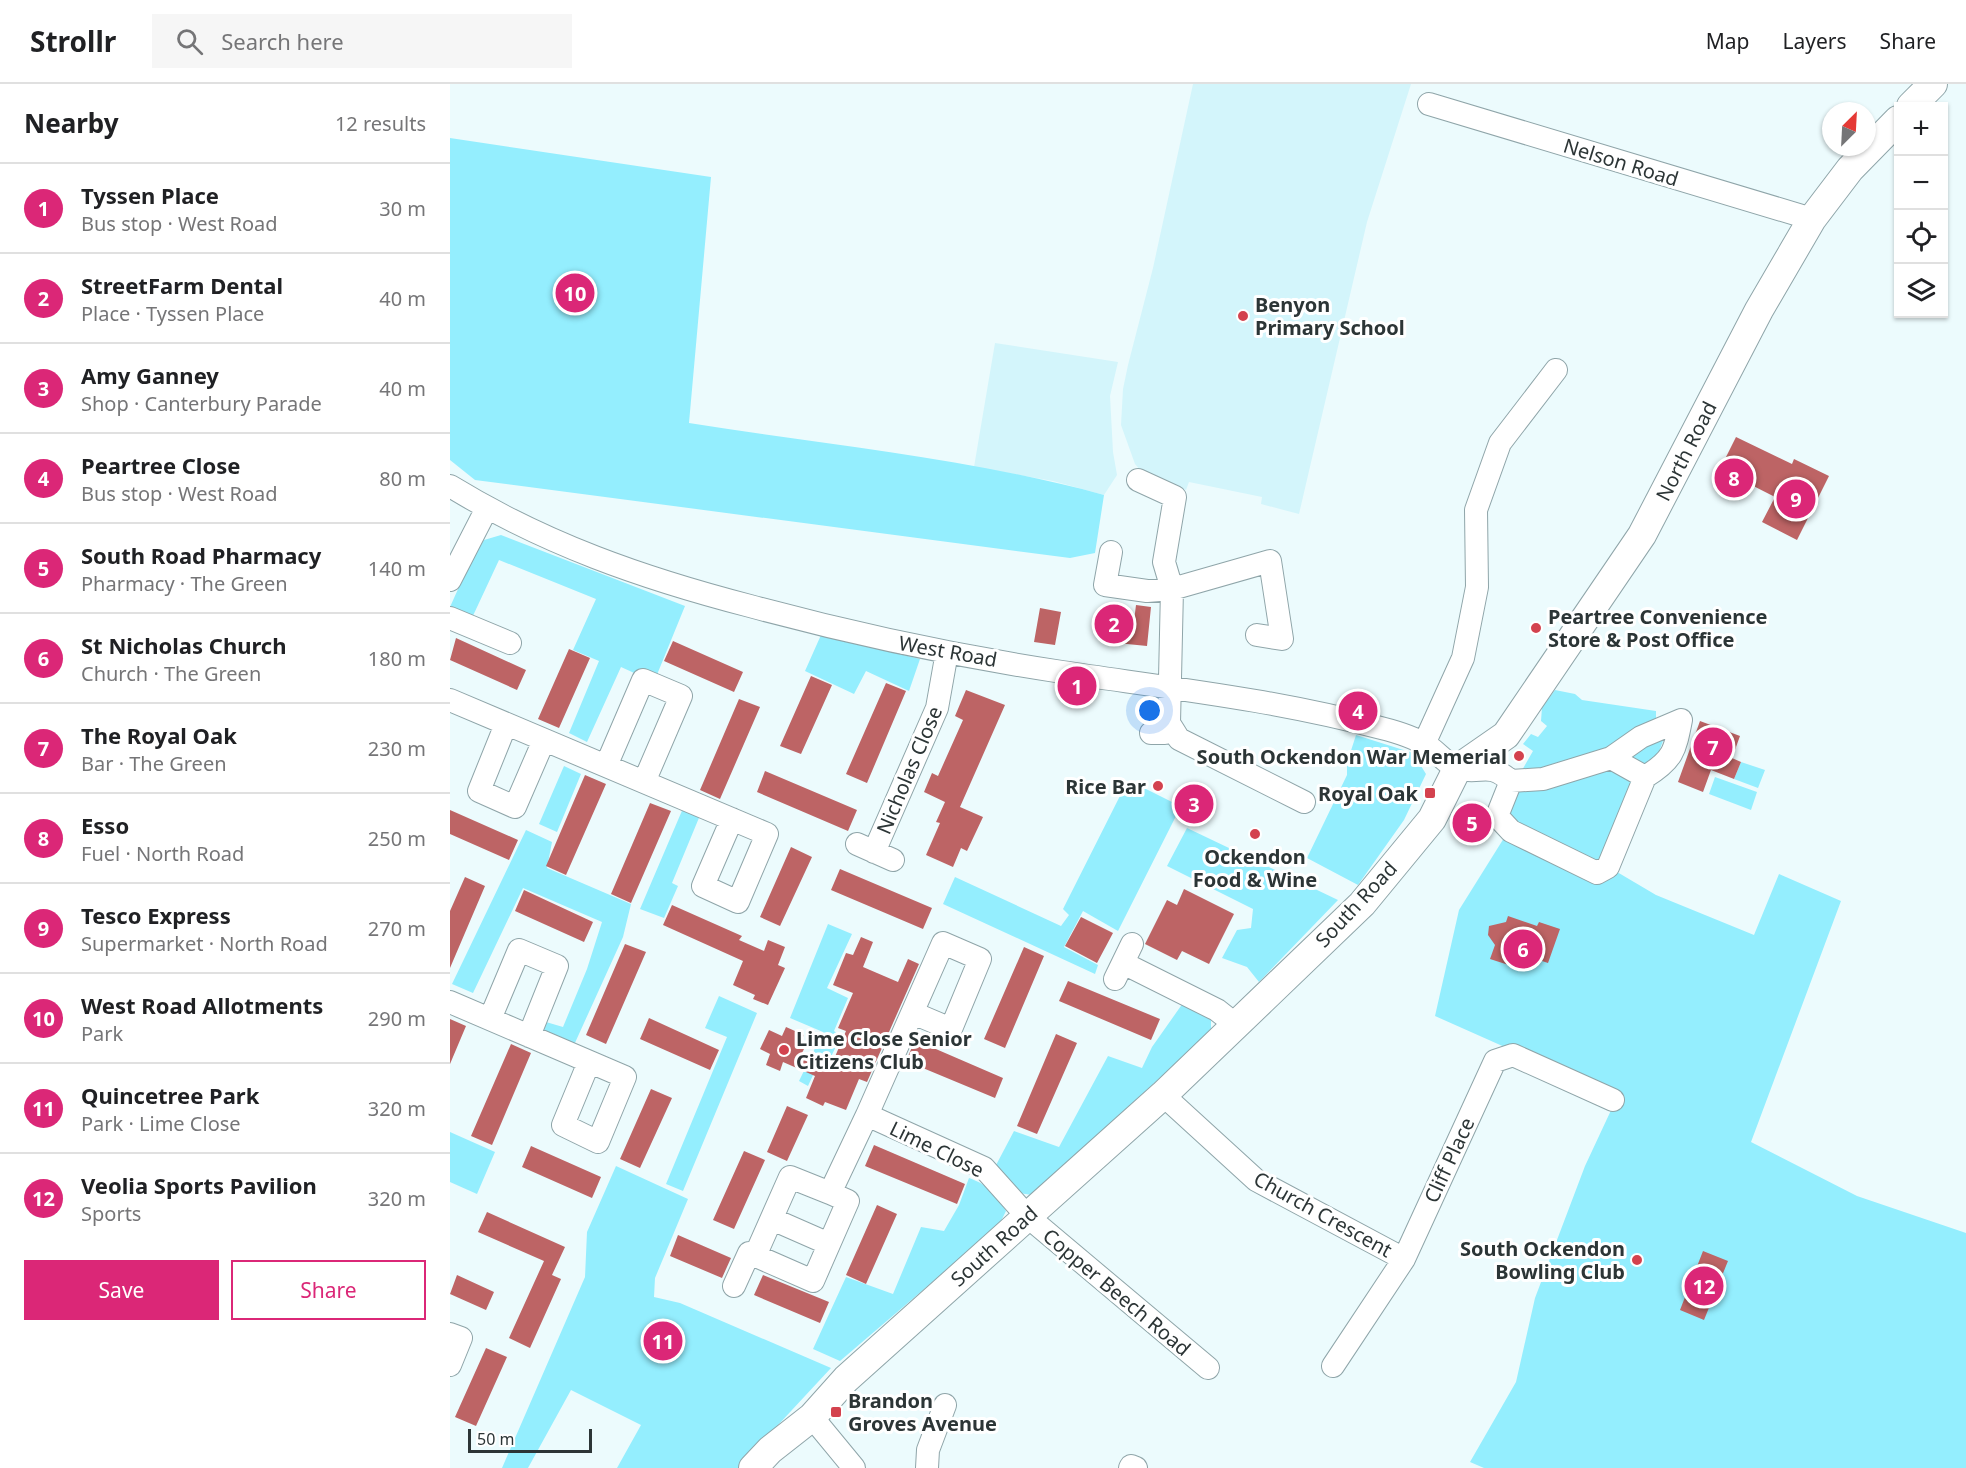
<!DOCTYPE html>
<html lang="en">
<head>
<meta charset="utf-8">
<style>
  body { margin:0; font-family:"Noto Sans",sans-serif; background:#f6f6f6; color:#202124 }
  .controls { position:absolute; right:18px; top:18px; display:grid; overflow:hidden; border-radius:0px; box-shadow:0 2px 4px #0004 }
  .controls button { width:54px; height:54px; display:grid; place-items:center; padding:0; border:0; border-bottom:2px solid #e0e0e0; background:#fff; color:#202124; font:30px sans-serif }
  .compass { position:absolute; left:1372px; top:18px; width:54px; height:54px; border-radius:50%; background:#fff; box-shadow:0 2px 4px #0004; rotate:24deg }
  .scale { position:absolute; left:18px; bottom:15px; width:124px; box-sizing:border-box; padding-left:6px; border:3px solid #2c3536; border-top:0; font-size:16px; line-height:21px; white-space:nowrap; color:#2c3536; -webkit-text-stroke:4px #fff; paint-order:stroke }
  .you { position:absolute; left:700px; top:627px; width:21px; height:21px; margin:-15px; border:4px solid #fff; border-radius:50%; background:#1a73e8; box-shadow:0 0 0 9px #1a73e833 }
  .badge { display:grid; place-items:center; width:39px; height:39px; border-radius:50%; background:#db2777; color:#fff; font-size:20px; font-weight:700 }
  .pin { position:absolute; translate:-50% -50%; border:3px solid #fff; box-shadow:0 2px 6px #0006 }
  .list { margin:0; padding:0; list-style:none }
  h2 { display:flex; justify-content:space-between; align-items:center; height:78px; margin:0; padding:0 24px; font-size:26px }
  h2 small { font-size:20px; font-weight:400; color:#757577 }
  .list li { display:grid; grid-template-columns:39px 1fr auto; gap:18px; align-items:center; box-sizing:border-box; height:90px; padding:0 24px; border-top:2px solid #e0e0e0 }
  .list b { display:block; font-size:22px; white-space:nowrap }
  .list p { margin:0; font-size:20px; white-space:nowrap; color:#757577 }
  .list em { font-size:20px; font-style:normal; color:#757577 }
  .actions { display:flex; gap:12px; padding:18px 24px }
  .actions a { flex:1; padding:14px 0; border:2px solid #db2777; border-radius:0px; text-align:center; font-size:21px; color:#db2777 }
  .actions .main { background:#db2777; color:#fff }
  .icon { flex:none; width:33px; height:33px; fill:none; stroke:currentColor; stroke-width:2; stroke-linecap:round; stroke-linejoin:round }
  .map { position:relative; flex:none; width:1516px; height:1384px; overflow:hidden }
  header { display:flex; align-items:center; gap:36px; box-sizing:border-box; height:84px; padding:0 30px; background:#fff; border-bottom:2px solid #e0e0e0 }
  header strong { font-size:28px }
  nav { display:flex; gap:33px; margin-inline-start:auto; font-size:21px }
  .search { width:420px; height:54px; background:#f6f6f6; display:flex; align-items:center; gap:15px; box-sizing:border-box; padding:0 21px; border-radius:0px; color:#757577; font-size:22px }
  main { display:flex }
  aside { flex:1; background:#fff }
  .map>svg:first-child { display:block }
  .built { fill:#d3f5fb }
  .green { fill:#94eefe }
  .building { fill:#bd6465 }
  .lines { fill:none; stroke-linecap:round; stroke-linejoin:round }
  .minor-casing { stroke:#8fa5a9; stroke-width:24 }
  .major-casing { stroke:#8fa5a9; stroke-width:30 }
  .minor { stroke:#fff; stroke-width:22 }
  .major { stroke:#fff; stroke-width:28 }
  .poi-dot { fill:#d3424e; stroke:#fff; stroke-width:2 }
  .labels { text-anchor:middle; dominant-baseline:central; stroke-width:6; stroke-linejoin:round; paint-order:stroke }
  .street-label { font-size:20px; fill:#2c3536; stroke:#fff }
  .poi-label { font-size:20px; font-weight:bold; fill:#2c3536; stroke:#fff; text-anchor:start }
</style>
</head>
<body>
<header>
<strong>Strollr</strong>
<div class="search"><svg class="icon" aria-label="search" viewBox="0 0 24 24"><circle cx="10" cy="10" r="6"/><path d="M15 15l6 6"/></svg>Search here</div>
<nav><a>Map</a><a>Layers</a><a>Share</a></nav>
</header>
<main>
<aside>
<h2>Nearby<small>12 results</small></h2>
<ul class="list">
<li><span class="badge">1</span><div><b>Tyssen Place</b><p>Bus stop · West Road</p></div><em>30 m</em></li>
<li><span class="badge">2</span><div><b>StreetFarm Dental</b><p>Place · Tyssen Place</p></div><em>40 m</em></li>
<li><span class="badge">3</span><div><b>Amy Ganney</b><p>Shop · Canterbury Parade</p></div><em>40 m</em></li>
<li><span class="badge">4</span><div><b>Peartree Close</b><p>Bus stop · West Road</p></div><em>80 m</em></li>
<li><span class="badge">5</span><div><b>South Road Pharmacy</b><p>Pharmacy · The Green</p></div><em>140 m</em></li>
<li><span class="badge">6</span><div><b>St Nicholas Church</b><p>Church · The Green</p></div><em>180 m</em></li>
<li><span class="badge">7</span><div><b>The Royal Oak</b><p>Bar · The Green</p></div><em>230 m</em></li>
<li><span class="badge">8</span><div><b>Esso</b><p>Fuel · North Road</p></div><em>250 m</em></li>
<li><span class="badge">9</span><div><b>Tesco Express</b><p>Supermarket · North Road</p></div><em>270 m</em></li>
<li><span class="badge">10</span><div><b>West Road Allotments</b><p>Park</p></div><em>290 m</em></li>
<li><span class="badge">11</span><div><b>Quincetree Park</b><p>Park · Lime Close</p></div><em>320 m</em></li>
<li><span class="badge">12</span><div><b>Veolia Sports Pavilion</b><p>Sports</p></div><em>320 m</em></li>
</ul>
<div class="actions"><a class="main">Save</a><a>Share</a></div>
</aside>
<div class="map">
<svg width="1516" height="1384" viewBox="0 0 1516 1384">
  <rect width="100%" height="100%" fill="#ecfbfd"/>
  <path class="built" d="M743,0H961L917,138L849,430L811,420L812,413L739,398L736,406L698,395L685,380L671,341L673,305L678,281L703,184Z
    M545,259L668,278L660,312L663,368L667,391L654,411L603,397L524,383Z"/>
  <path class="green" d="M0,54L261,93L239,339C377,361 519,374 654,411L645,469L620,474L25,396L0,376Z
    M51,451L235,522L204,598L171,583L137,658L119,649L149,577L123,566L146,515L49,476L21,536L0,523L22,474L34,456Z
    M371,551L470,575L459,607L416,587L404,610L355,587Z
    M1105,606L1125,610L1132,616L1206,627V636C1170,658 1115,691 1071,688L1083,667L1073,660L1081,650L1088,653L1097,642L1091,637L1092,623Z
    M906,651L963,669L976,690L954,736L908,801L857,774L897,691V679Z
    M1207,652L1213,657L1205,678L1198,682L1179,678L1177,666Z
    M1291,678L1315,686L1308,704L1284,695Z
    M1154,681L1184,690L1154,778L1135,781L1054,730L1062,707Z
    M114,682L131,690L107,748L89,740Z
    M1265,693L1307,708L1301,726L1259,710Z
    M678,696L724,719L726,732L668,847L633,827L614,863L648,881L645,890L493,820L505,793L611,842L619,831L613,825Z
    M234,722L251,729L222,799L228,802L214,834L190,825Z
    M737,744L888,816L809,898L797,883L772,874L787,846L801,844L803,825L717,782Z
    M76,746L102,758L97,784L181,820L173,853L124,961L94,946L96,938L113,943L137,885L152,838L73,804L23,909L2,900Z
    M1054,754L1162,785L1206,811L1304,851L1329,790L1391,817L1301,1058L1407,1112L1516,1149V1384H1034L1020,1378L1066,1298L1085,1214L1135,1082L1170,1007L1156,1008L985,932L1009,826Z
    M378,840L402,850L377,904L398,914L384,947L391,952L378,979L370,976L358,1002L349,997L373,948L340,934Z
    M269,912L307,929L233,1107L216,1100L277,953L255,944Z
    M733,919L761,932V947L582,1111L569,1109L545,1083L564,1047L609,1063L658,972L692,984L702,963Z
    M0,1048L45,1068L27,1110L0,1098Z
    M166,1082L238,1115L205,1194L204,1213L230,1219L381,1284L288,1384H167L191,1341L121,1306L78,1384H52L135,1193L137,1148Z
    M519,1094C538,1101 545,1109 556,1127L549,1141L390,1277L363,1265L396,1193L443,1210L471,1143L494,1147L509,1121Z"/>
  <path class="building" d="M1286,353L1342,380L1344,375L1379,392L1347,456L1312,438L1325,413L1270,385Z
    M686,521L701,523L697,562L657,558L661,533L684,537Z
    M590,524L611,528L605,561L584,558Z
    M6,554L76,586L67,606L0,576Z
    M223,557L293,588L284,608L214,577Z
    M119,565L140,574L109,644L88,635Z
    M361,592L382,601L351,670L330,662Z
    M436,599L456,607L417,699L396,690Z
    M516,606L555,621L510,723L533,733L517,767L511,764L503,783L476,771L490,739L486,738L495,718L474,708L482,689L488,692L513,636L505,632Z
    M289,615L310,623L270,715L250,706Z
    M1250,637L1290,652L1282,674L1291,678L1284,695L1261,686L1253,708L1228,698Z
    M315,687L407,726L398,747L307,708Z
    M135,691L156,700L116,791L96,782Z
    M200,719L221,727L181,819L161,810Z
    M0,726L68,756L59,776L0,750Z
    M341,763L362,773L330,842L310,833Z
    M390,785L482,824L473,845L381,806Z
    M15,793L35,802L0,884V827Z
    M734,805L784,830L759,880L732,867L727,876L695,860L717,816L727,821Z
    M74,806L143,838L134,858L65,827Z
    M222,821L292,852L289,856L314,867L318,856L335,863L328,881L335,884L318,921L303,915L305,911L283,901L293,877L213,841Z
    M1058,832L1087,842L1089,838L1110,845L1098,879L1089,876L1086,882L1074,877L1071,885L1040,875L1045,861L1038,851L1039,842L1056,838Z
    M631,833L663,849L647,879L615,862Z
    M411,853L423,858L413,883L448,898L458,875L469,880L417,998L409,995L396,1026L375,1018L373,1022L356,1014L365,992L333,978L330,987L316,981L320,970L310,965L319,946L332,952L336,943L354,951L349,962L354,965L352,969L381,982L396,947L388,944L403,909L383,901L396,869L403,871Z
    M175,860L196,868L156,960L136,951Z
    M574,863L594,872L555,964L534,955Z
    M618,897L710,935L701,956L609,917Z
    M199,934L269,966L260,986L190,955Z
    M0,935L16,942L0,980Z
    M606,950L627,959L587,1050L567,1042Z
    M465,956L553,994L545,1014L456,977Z
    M61,960L81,969L42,1061L21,1052Z
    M201,1005L222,1014L190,1084L170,1075Z
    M337,1022L358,1031L337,1077L317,1068Z
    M424,1061L515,1100L507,1120L415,1082Z
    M81,1062L151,1093L142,1114L72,1083Z
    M294,1067L315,1076L284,1145L263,1136Z
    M427,1121L447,1130L416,1200L396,1191Z
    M37,1128L115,1163L102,1191L111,1195L80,1264L59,1254L94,1177L28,1148Z
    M228,1151L281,1174L272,1194L220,1172Z
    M1253,1167L1278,1177L1254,1236L1230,1226Z
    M7,1191L44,1208L36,1226L0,1210Z
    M313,1191L379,1218L370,1239L304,1211Z
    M36,1264L57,1273L26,1342L5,1333Z"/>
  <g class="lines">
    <g class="minor-casing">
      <path id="minor" d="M979,20L1362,135
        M688,396L725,413L714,478L722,505L719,639L715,649H701
        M0,402C95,460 192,494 300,522C403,550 506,572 612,588C719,604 827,616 931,644C947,648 964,653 978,662C987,668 1000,683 1009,685C1034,690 1037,677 1061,697L1093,695L1161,674L1191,653L1231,636C1225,667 1223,676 1195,693L1161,674
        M661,468L655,501L697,507L722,505L820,477L832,555L807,551
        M0,496L37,424
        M0,534L60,559
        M0,616L317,750L288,818L253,802L282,735
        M719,639L729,655L854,718
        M56,640L29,707L65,723L94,656
        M974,660L1013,574L1027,503L1026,426L1050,359L1106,286
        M156,682L193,596L231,612L194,698
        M1061,697L1047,732L1061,747L1147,789L1158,783L1195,693
        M407,760L443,776
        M424,768L487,624L497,568
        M673,879L767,926L786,941
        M665,895L682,860
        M0,918C58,943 117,968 175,993L148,1058L113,1041L139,978
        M463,929L501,945L530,875L493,859L417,1031L534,1084L577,1132L758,1284
        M40,935L69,866L107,882L79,952
        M713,1011L806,1096L954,1175
        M322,1135L379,1160
        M305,1172L340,1093L380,1109L417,1031
        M284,1202L299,1169L363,1197L398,1117L380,1109
        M0,1250L11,1254L0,1281
        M883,1282L954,1175L1045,977L1063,971L1163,1016
        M362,1333L404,1384
        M477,1384L478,1366L495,1321
        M680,1384L681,1382L686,1384"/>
    </g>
    <g class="major-casing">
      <path id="major" d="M1461,22L1483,0
        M303,1384L320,1366L362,1333L396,1295L713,1011L912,820L982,735L1007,685L1056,651L1192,451L1309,226L1362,135L1400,85L1448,36"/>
    </g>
    <use href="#minor" class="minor"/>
    <use href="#major" class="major"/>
  </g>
  <g class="poi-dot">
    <circle cx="793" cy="232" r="6"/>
    <circle cx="1086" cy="544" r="6"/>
    <circle cx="1069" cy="672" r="6"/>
    <circle cx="708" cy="702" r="6"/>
    <rect x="974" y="703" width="12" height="12" rx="3"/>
    <circle cx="805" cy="750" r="6"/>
    <circle cx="334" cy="966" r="6"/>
    <circle cx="1187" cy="1176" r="6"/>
    <rect x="380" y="1322" width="12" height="12" rx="3"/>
  </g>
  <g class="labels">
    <g class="street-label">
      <text transform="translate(1171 78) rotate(17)">Nelson Road</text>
      <text transform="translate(1236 367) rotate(-63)">North Road</text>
      <text transform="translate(498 567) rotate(10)">West Road</text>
      <text transform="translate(459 686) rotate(-67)">Nicholas Close</text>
      <text transform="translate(906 820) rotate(-47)">South Road</text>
      <text transform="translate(487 1065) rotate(26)">Lime Close</text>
      <text transform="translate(999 1076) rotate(-65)">Cliff Place</text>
      <text transform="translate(873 1130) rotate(29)">Church Crescent</text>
      <text transform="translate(544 1162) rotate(-42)">South Road</text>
      <text transform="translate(667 1208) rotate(40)">Copper Beech Road</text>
    </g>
    <g class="poi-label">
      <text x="805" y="220">Benyon<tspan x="805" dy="23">Primary School</tspan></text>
      <text x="1098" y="532">Peartree Convenience<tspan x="1098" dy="23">Store &amp; Post Office</tspan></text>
      <text x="1057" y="672" text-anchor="end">South Ockendon War Memerial</text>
      <text x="696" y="702" text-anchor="end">Rice Bar</text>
      <text x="968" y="709" text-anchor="end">Royal Oak</text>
      <text x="805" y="772" text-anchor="middle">Ockendon<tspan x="805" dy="23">Food &amp; Wine</tspan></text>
      <text x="346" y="954">Lime Close Senior<tspan x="346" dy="23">Citizens Club</tspan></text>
      <text x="1175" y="1164" text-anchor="end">South Ockendon<tspan x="1175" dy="23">Bowling Club</tspan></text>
      <text x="398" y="1316">Brandon<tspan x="398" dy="23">Groves Avenue</tspan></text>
    </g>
  </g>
</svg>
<div class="controls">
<button>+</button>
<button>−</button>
<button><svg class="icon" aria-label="locate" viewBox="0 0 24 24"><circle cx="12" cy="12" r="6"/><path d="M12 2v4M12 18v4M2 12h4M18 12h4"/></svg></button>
<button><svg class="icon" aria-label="layers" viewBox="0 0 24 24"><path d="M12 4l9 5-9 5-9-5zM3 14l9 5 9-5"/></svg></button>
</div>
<svg class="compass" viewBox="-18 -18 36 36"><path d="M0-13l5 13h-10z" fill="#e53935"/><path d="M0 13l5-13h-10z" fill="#757577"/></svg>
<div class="scale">50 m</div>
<div class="you"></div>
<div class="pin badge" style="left:627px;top:602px">1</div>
<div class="pin badge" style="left:664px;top:540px">2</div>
<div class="pin badge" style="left:744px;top:720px">3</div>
<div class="pin badge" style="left:908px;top:627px">4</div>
<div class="pin badge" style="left:1022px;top:739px">5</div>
<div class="pin badge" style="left:1073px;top:865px">6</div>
<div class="pin badge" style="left:1263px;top:663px">7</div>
<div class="pin badge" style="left:1284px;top:394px">8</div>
<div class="pin badge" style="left:1346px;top:415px">9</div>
<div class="pin badge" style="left:125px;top:209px">10</div>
<div class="pin badge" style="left:213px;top:1257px">11</div>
<div class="pin badge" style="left:1254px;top:1202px">12</div>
</div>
</main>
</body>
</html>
